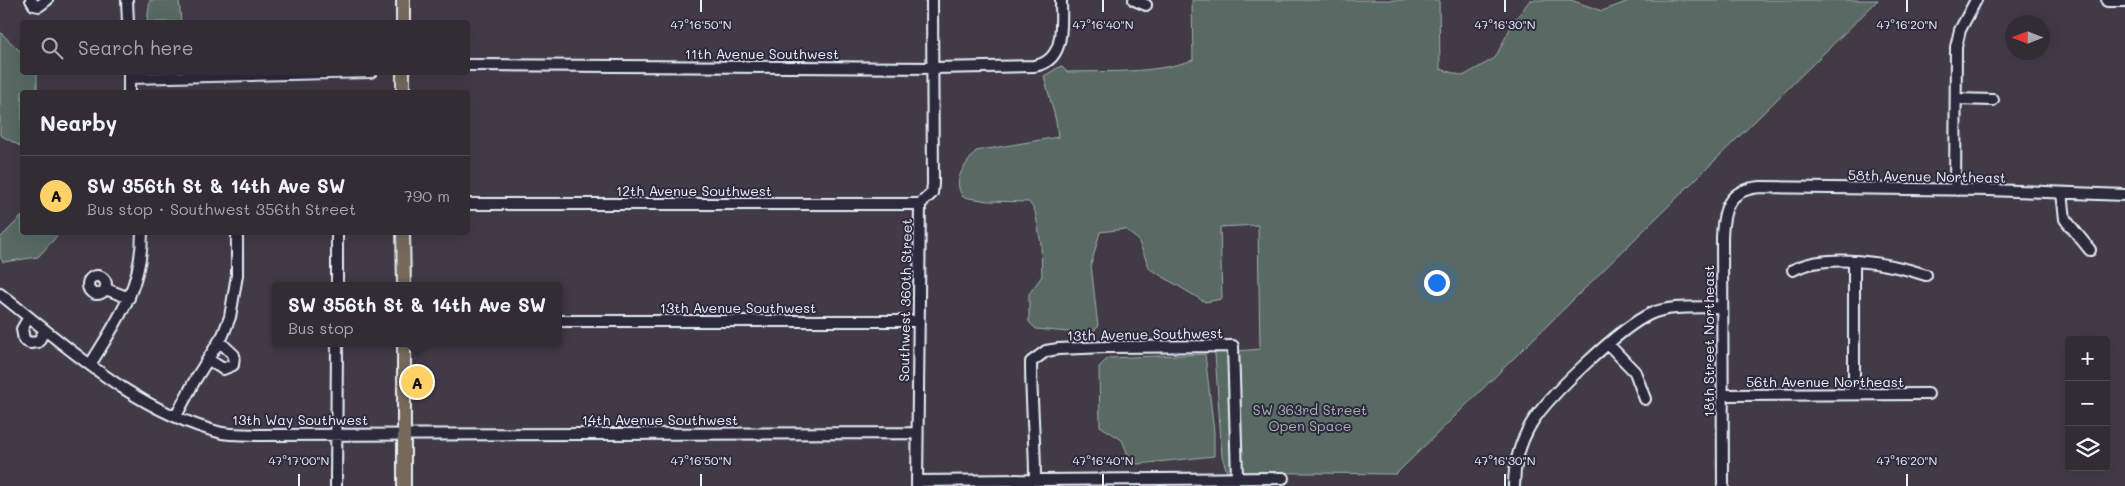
<!DOCTYPE html>
<html lang="en">
<head>
<meta charset="utf-8">
<style>
  body { margin:0; font-family:Mali,sans-serif; background:#3a343d; color:#f1f3f6 }
  .controls { position:absolute; right:15px; bottom:15px; display:grid; overflow:hidden; border-radius:5px; box-shadow:0 5px 20px #0002 }
  .controls button { width:45px; height:45px; display:grid; place-items:center; padding:0; border:0; border-bottom:1px solid #4d4850; background:#322c35; color:#f1f3f6; font:25px sans-serif }
  .compass { position:absolute; left:2005px; top:15px; width:45px; height:45px; border-radius:50%; background:#322c35; box-shadow:0 5px 20px #0002; rotate:270deg }
  .you { position:absolute; left:1436px; top:282px; width:18px; height:18px; margin:-12px; border:4px solid #fff; border-radius:50%; background:#1a73e8; box-shadow:0 0 0 8px #1a73e833 }
  .badge { display:grid; place-items:center; width:32px; height:32px; border-radius:50%; background:#ffd166; color:#111; font-size:16px; font-weight:700 }
  .pin { position:absolute; translate:-50% -50%; border:2px solid #fff; box-shadow:0 1px 5px #0006 }
  .popup { position:absolute; left:272px; top:282px; width:290px; height:65px; box-sizing:border-box; display:grid; place-content:center; border-radius:5px; background:#322c35; filter:drop-shadow(0 1px 4px #0005); font-size:16px; white-space:nowrap; color:#a8a7ad }
  .popup b { font-size:19px; color:#f1f3f6 }
  .popup::after { content:''; position:absolute; left:50%; top:100%; margin-left:-10px; border:10px solid transparent; border-top-color:#322c35 }
  .list { margin:0; padding:0; list-style:none }
  h2 { display:flex; justify-content:space-between; align-items:center; height:65px; margin:0; padding:0 20px; font-size:21px }
  h2 small { font-size:16px; font-weight:400; color:#a8a7ad }
  .list li { display:grid; grid-template-columns:32px 1fr auto; gap:15px; align-items:center; box-sizing:border-box; height:80px; padding:0 20px; border-top:1px solid #4d4850 }
  .list b { display:block; font-size:19px; white-space:nowrap }
  .list p { margin:0; font-size:16px; white-space:nowrap; color:#a8a7ad }
  .list em { font-size:16px; font-style:normal; color:#a8a7ad }
  .icon { flex:none; width:28px; height:28px; fill:none; stroke:currentColor; stroke-width:2; stroke-linecap:round; stroke-linejoin:round }
  .map { position:relative; flex:none; width:2125px; height:486px; overflow:hidden }
  .search { position:absolute; background:#322c35; box-shadow:0 5px 20px #0002; left:20px; top:20px; width:450px; height:55px; display:flex; align-items:center; gap:12px; box-sizing:border-box; padding:0 18px; border-radius:5px; color:#a8a7ad; font-size:19px }
  .panel { position:absolute; background:#322c35; box-shadow:0 5px 20px #0002; left:20px; top:90px; width:450px; height:145px; border-radius:5px }
  .map>svg:first-child { display:block }
  .green { fill:#586b64; stroke:#a0aeae }
  .lines { fill:none; stroke-linecap:round; stroke-linejoin:round }
  .minor-casing { stroke:#e8f1f8; stroke-width:14 }
  .major-casing { stroke:#e8f1f8; stroke-width:16 }
  .minor { stroke:#2f2a3d; stroke-width:10 }
  .major { stroke:#76695c; stroke-width:12 }
  .ticks { fill:none; stroke:#e8f1f8; stroke-width:2 }
  .labels { text-anchor:middle; dominant-baseline:central; stroke-width:4; stroke-linejoin:round; paint-order:stroke }
  .street-label { font-size:14px; fill:#e8f1f8; stroke:#2f2a3d }
  .park-label { font-size:14px; fill:#a7b5b5; stroke:#2f2a3d }
  .ticks-label { font-size:12px; text-anchor:middle; fill:#e8f1f8; stroke:#2f2a3d; stroke-width:4; stroke-linejoin:round; paint-order:stroke }
</style>
</head>
<body>
<div class="map">
<svg width="2125" height="486" viewBox="0 0 2125 486">
  <rect width="100%" height="100%" fill="#423b47"/>
  <filter id="ink" filterUnits="userSpaceOnUse"><feTurbulence type="fractalNoise" baseFrequency=".02" numOctaves="2"/><feDisplacementMap in="SourceGraphic" scale="10" xChannelSelector="R" yChannelSelector="G"/><feConvolveMatrix kernelMatrix="1 2 1 2 8 2 1 2 1" color-interpolation-filters="sRGB"/></filter>
  <g filter="url(#ink)">
    <path class="green" d="M150,0H179L181,22H147Z
      M1192,0H1439L1440,69L1463,76L1495,58L1513,23L1530,0H1571L1602,11L1631,0H1878L1396,474L1227,472L1222,456L1215,353L1260,349L1258,225L1220,227L1222,299L1205,302L1150,269L1138,240L1125,229L1100,232L1091,265L1098,327L1090,334L1036,329L1029,322V294L1042,276L1041,244L1035,211L1029,202L988,201L963,197C951,179 965,166 976,151L1058,137L1056,121L1044,76L1061,66L1067,72C1109,71 1153,74 1193,60Z
      M0,32L22,53V72L37,73V92H22V147L0,135Z
      M22,216V232L60,233L38,257L3,262L0,257V238Z
      M1205,354L1214,432V456L1138,464L1130,460L1122,440L1100,426L1099,367L1108,358Z"/>
    <g class="lines">
      <g class="minor-casing">
        <path id="minor" d="M31,0L34,5L39,6L47,0
          M127,0L128,22
          M1134,0L1146,5
          M2107,1H2125
          M468,65L934,68L1034,66C1066,61 1061,25 1061,0
          M129,72V92
          M129,78L371,72
          M1956,99L1993,100
          M1955,190L1956,47L1960,30L1976,0
          M2062,193L2065,219L2090,250
          M468,204H920
          M1854,262V394
          M1793,270C1827,252 1890,263 1926,275
          M88 285a9 9 0 1 1 18 0a9 9 0 1 1-18 0Z
          M337,286V232
          M106,289L129,298
          M0,294C69,348 135,411 222,433C233,435 246,434 257,435L917,433
          M29,317L22,329L24,340L30,343L38,342L45,330
          M558,321H919
          M1608,344L1635,372L1645,399
          M209,360L223,369L233,365L234,355L219,341
          M90,365C118,319 142,288 142,232
          M1723,395L1928,394
          M176,416L195,380L223,335L230,317L237,275V232
          M1035,479C1035,440 1031,401 1031,362L1046,351L1058,349L1107,347L1233,346L1237,477
          M917,481L1283,478
          M336,486L337,343
          M917,486L920,204L932,193L933,184L932,0
          M1514,486C1514,464 1520,443 1531,424C1547,397 1621,327 1650,314C1671,305 1698,308 1721,307
          M1723,486L1722,238C1723,209 1728,189 1761,187L1989,190L2125,195"/>
      </g>
      <g class="major-casing">
        <path id="major" d="M403,22V0
          M403,72V92
          M403,232L404,286
          M404,486V343"/>
      </g>
      <use href="#minor" class="minor"/>
      <use href="#major" class="major"/>
    </g>
  </g>
  <path class="ticks" d="M701,0V12M1103,0V12M1505,0V12M1907,0V12M299,474V486M701,474V486M1103,474V486M1505,474V486M1907,474V486"/>
  <g class="labels">
    <g class="street-label">
      <text x="762" y="53">11th Avenue Southwest</text>
      <text transform="translate(1927 176) rotate(1)">58th Avenue Northeast</text>
      <text x="694" y="190">12th Avenue Southwest</text>
      <text transform="translate(905 300) rotate(-89)">Southwest 360th Street</text>
      <text x="738" y="307">13th Avenue Southwest</text>
      <text transform="translate(1145 334) rotate(-1)">13th Avenue Southwest</text>
      <text transform="translate(1708 341) rotate(-90)">18th Street Northeast</text>
      <text x="1825" y="381">56th Avenue Northeast</text>
      <text x="300" y="419">13th Way Southwest</text>
      <text x="660" y="419">14th Avenue Southwest</text>
    </g>
    <g class="park-label">
      <text x="1310" y="409">SW 363rd Street<tspan x="1310" dy="16">Open Space</tspan></text>
    </g>
  </g>
  <g class="ticks-label">
    <text x="701" y="29">47°16'50"N</text>
    <text x="1103" y="29">47°16'40"N</text>
    <text x="1505" y="29">47°16'30"N</text>
    <text x="1907" y="29">47°16'20"N</text>
    <text x="299" y="465">47°17'00"N</text>
    <text x="701" y="465">47°16'50"N</text>
    <text x="1103" y="465">47°16'40"N</text>
    <text x="1505" y="465">47°16'30"N</text>
    <text x="1907" y="465">47°16'20"N</text>
  </g>
</svg>
<div class="controls">
<button>+</button>
<button>−</button>
<button><svg class="icon" aria-label="layers" viewBox="0 0 24 24"><path d="M12 4l9 5-9 5-9-5zM3 14l9 5 9-5"/></svg></button>
</div>
<svg class="compass" viewBox="-18 -18 36 36"><path d="M0-13l5 13h-10z" fill="#e53935"/><path d="M0 13l5-13h-10z" fill="#a8a7ad"/></svg>
<div class="you"></div>
<div class="pin badge" style="left:417px;top:382px">A</div>
<div class="popup"><b>SW 356th St &amp; 14th Ave SW</b>Bus stop</div>
<div class="search"><svg class="icon" aria-label="search" viewBox="0 0 24 24"><circle cx="10" cy="10" r="6"/><path d="M15 15l6 6"/></svg>Search here</div>
<section class="panel">
<h2>Nearby<small></small></h2>
<ul class="list">
<li><span class="badge">A</span><div><b>SW 356th St &amp; 14th Ave SW</b><p>Bus stop · Southwest 356th Street</p></div><em>790 m</em></li>
</ul>
</section>
</div>
</body>
</html>
